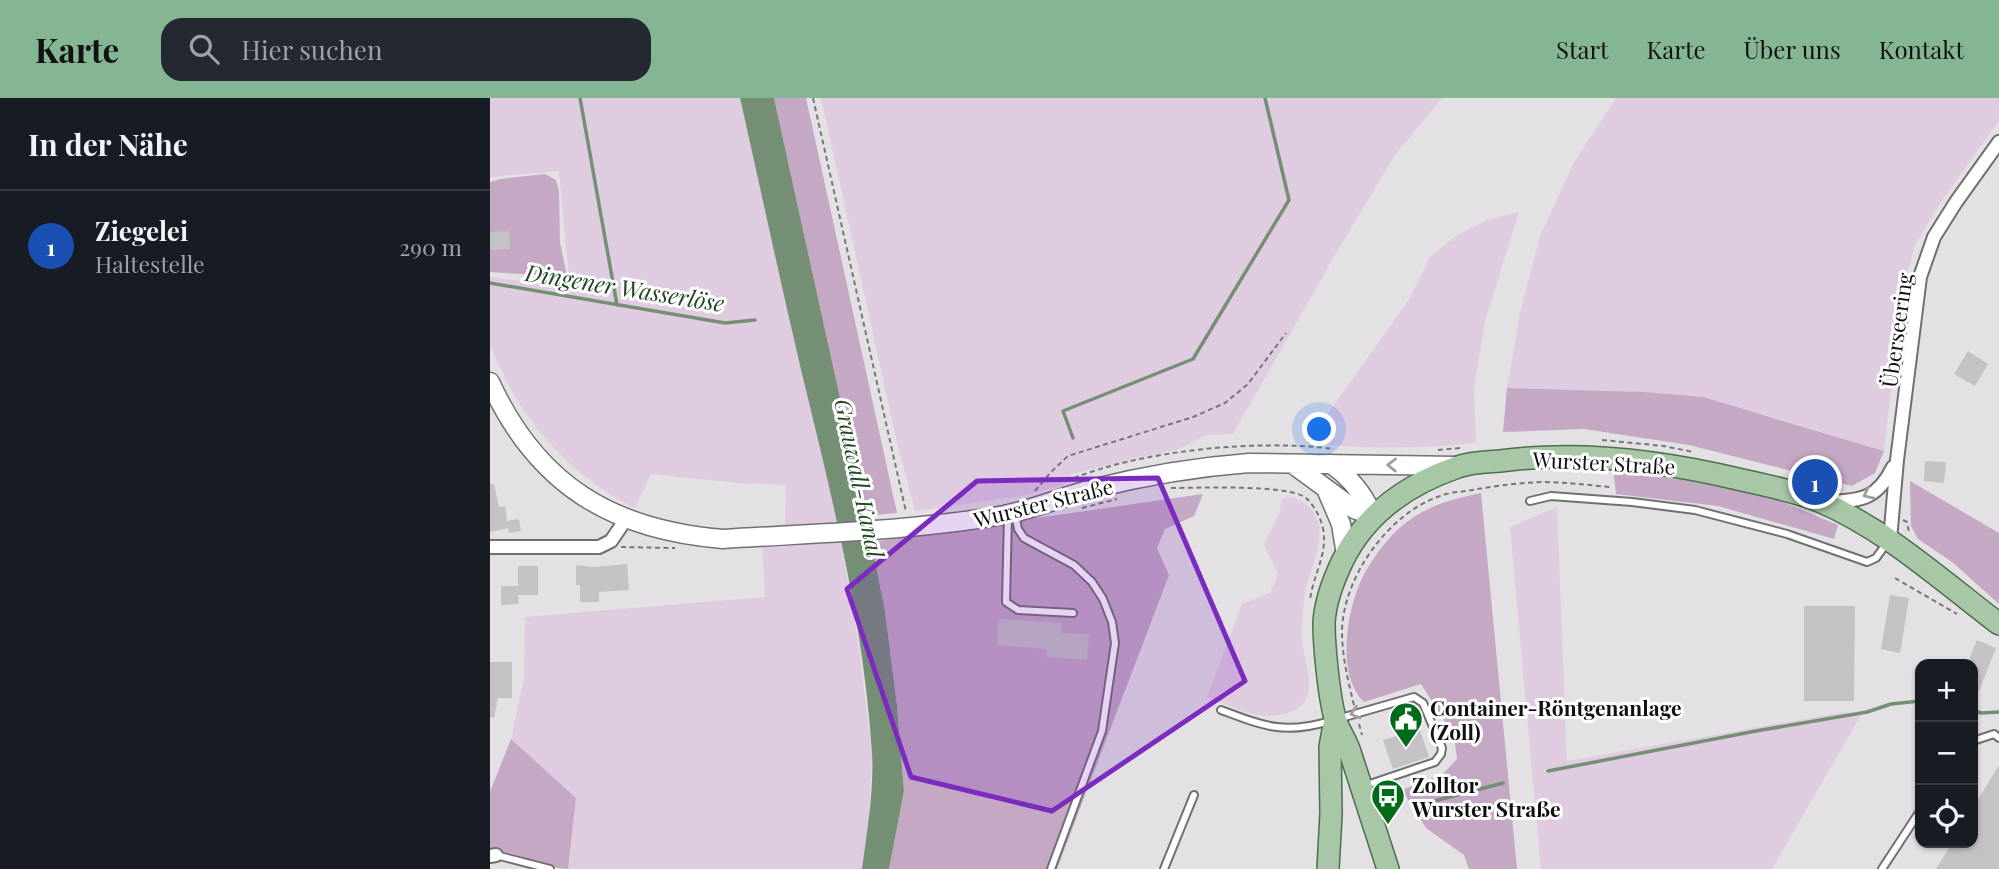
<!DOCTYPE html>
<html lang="de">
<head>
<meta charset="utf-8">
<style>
  body { margin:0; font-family:"Playfair Display",serif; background:#242831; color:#f1f3f6 }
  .controls { position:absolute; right:21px; bottom:21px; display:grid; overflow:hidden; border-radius:14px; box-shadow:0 2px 5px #0004 }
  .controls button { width:63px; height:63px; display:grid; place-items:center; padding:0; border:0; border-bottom:2px solid #363941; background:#171b24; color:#f1f3f6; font:35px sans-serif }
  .you { position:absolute; left:830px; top:332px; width:24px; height:24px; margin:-18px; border:5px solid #fff; border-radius:50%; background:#1a73e8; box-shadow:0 0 0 10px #1a73e833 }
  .badge { display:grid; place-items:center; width:46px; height:46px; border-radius:50%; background:#85b693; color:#fff; font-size:23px; font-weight:700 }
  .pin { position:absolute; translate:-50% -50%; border:4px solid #fff; box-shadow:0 2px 7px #0006 }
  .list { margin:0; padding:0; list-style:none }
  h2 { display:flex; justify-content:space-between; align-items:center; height:91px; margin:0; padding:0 28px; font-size:30px }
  h2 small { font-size:23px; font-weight:400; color:#9ea1a6 }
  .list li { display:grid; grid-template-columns:46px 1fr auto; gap:21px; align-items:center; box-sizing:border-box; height:112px; padding:0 28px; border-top:2px solid #363941 }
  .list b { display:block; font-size:26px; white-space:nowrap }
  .list p { margin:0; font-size:23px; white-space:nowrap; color:#9ea1a6 }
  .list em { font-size:23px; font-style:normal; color:#9ea1a6 }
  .icon { flex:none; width:38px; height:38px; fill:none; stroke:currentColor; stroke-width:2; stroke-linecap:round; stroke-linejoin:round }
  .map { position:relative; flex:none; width:1509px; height:771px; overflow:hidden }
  header { display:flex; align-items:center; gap:42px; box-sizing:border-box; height:98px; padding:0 35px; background:#85b693; color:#111 }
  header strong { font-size:33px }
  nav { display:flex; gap:38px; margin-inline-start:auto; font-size:24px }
  .search { width:490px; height:63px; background:#242831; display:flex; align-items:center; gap:18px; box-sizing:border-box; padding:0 24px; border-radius:21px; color:#9ea1a6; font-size:26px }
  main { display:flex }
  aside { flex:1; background:#171b24 }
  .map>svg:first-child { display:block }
  .green { fill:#e0cce0 }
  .forest { fill:#c4a8c4 }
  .water { fill:#758f75 }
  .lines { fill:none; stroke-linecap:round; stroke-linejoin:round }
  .stream { stroke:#758f75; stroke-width:3.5 }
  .building { fill:#c5c2c5 }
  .service-casing { stroke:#726f72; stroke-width:10 }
  .minor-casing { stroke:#726f72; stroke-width:16 }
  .secondary-casing { stroke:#726f72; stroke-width:21 }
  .primary-casing { stroke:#4c6f4d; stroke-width:24 }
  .path { stroke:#787678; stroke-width:2; stroke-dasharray:5 3.5; stroke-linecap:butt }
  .service { stroke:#fff; stroke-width:6 }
  .minor { stroke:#fff; stroke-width:12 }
  .secondary { stroke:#fff; stroke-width:18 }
  .primary { stroke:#a7c7a7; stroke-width:21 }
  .oneway { stroke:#a09fa0 }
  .marked { fill:#7b2cbf; fill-opacity:0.2; stroke:#7b2cbf; stroke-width:5; stroke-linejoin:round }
  .labels { text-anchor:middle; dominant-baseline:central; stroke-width:6; stroke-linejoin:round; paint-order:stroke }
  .street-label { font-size:21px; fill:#111011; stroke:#fff }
  .poi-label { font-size:21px; font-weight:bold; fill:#111011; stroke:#fff; text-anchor:start }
  .water-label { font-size:23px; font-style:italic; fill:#204822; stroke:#fff }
</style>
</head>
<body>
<header>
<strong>Karte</strong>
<div class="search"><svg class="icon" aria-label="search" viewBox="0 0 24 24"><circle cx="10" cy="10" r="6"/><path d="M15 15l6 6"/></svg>Hier suchen</div>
<nav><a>Start</a><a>Karte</a><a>Über uns</a><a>Kontakt</a></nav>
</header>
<main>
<aside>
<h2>In der Nähe<small></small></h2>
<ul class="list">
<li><span class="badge" style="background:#1a4fb4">1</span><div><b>Ziegelei</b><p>Haltestelle</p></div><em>290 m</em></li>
</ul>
</aside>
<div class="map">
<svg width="1509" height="771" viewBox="0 0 1509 771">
  <rect width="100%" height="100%" fill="#e4e1e4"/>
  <path class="green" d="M0,0H250L347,420L369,549L382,656L379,718L372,771H78L86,700L21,641L34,580L35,519L275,499L271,428L295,426L296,387L248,385L161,376L145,410C89,384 33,326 10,269C6,261 1,252 0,244C0,223 0,200 0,179L80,190L69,73L0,79Z
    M331,0H952L905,57L845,157L743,336L717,337L689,351L581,376L574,387L532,398L425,413L407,345Z
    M1126,0H1509V23L1451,104L1425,147L1413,191L1394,353L1276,317L1154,294L1017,290L1030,215L1050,138L1084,64Z
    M1029,114L995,223L984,289L986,345C925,351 877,351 817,345L920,200L940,159L967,137L997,122Z
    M798,399C812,400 824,410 828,424C835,447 816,479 814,502C813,515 811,528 812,540C813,554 818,568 819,582C820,595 816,608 803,613C773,626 746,610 717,599L752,506L780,495L788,476L774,447L789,415L792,400Z
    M1067,409L1077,663L1354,614L1371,617L1282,771H1051L1020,429Z"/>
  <path class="forest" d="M284,0H316L407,415L376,418Z
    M55,76L66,82L69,94L70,145L78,183L66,186L48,177L0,174V84L10,81Z
    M1017,290L1154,294L1213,299L1394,353L1385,375L1362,388L1199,347L1094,331L1013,334Z
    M1123,370L1257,389L1348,427L1344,441L1228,408L1126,396Z
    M1420,383L1509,435V506L1462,464L1428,441L1421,428Z
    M991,395L1027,771H979L974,757L936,730L912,692L953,676L967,661L964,638L931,586L874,604C847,579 856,519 869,487C878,466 895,442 913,427C936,408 962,401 991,395Z
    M713,396L704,418L675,431L667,450L679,477L567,771H399L414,693L407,607L395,513L381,444Z
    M21,641L86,700L78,771C51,770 26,752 0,752V694Z"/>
  <path class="water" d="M250,0H284L376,418L395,513L407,607L414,693L399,771H372C377,733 384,693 382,655C374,528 343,403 313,280C291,187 271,93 250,0Z"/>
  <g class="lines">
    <path class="stream" d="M90,0L127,207
      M0,185L235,225L265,222
      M583,340L573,313L703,261L799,102L775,0
      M1483,612L1491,615L1509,614
      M1058,673L1266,633L1377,614L1401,606L1430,603
      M929,707L1013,685"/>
  </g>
  <path class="building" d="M19,133L20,151L0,152V134Z
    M1478,253L1498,266L1485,288L1464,276Z
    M1435,363L1456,364L1454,385L1434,383Z
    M0,386H4L9,409L15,408L17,423L29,421L31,433L19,435L18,430L0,434Z
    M137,466L139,492L109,494V504H90V487H86V467L103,469Z
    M28,468H48V497H28L29,506L11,507V488H28Z
    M1400,497L1419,500L1410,555L1391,551Z
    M1314,508H1365L1364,603H1314Z
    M509,521L572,525V535L599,536L597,562L557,559V551L507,547Z
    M1487,542L1506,550L1483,608V566H1477Z
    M0,564H22V600H8L4,620L0,619Z
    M924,614L939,659L903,671L893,642L907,638L901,621Z
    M1509,667V771H1446L1462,745H1483V710Z"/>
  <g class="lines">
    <g class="service-casing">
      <path id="service" d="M1040,403L1061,398L1142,404L1205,412L1297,436L1377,464L1386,460L1396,446
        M525,415L528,431L534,440L584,467L602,484L613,501L622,524L625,545L612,633L561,771
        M518,418L516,504L528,512L583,515
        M731,612C774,628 794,637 840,623
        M851,620L924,599L933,605L952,650L951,656L945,664L874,688
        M1483,643L1504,636L1509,640
        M6,757L60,771
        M674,771L704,697
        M1392,771L1430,713"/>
    </g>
    <g class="minor-casing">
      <path id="minor" d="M1339,404C1372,403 1388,400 1403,369
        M1400,442L1407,362L1430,179L1444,139L1466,104L1509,44
        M0,449H109L121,443L136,421
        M0,758L6,757"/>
    </g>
    <g class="secondary-casing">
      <path id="secondary" d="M0,284C47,387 122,432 233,441C327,435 422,433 514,417C544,411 572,399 602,391C653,378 706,369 759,365L967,368
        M841,366C861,380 874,396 883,418
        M804,367L864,411L883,418
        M836,391L851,426L856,457"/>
    </g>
    <g class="primary-casing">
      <path id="primary" d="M838,771L841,716L840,649L845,621
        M898,771C885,732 873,693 860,654C857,643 848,632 845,620C839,598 834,549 834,525C835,504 843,483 852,464C875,416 918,386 968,369C981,364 996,364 1010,363C1091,352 1173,363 1252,382C1279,388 1304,393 1329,403C1397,432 1451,482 1509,526"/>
    </g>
    <path class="path" d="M323,0L416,414
      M1112,342L1174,348L1203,354
      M948,352L970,350
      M1305,377L1325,382L1346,391
      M584,380C655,352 769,341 844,351
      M681,390C706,390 799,386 816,400C826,409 834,426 834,439C835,461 822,481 820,503
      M545,393L561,374L578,358L703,319L735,305L758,286L796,235
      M592,410L627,401
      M1413,422L1417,424L1419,434
      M131,449L185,450
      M1405,480L1467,516
      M864,607C858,583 852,558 852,533C853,479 899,415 950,398C960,394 972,394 982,392C1004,388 1028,385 1051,384C1074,384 1097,387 1120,389
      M869,626L872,637"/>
    <use href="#service" class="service"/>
    <use href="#minor" class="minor"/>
    <use href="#secondary" class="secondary"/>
    <use href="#primary" class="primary"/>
  </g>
  <defs><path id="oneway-chevron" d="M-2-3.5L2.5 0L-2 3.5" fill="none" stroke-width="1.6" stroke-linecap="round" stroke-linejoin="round" transform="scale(1.75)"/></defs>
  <g class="oneway">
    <use href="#oneway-chevron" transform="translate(902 367) rotate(-179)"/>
    <use href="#oneway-chevron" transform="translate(1378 396) rotate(155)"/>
    <use href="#oneway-chevron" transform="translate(865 615) rotate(163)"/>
  </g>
  <path class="marked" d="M668,380L755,583L562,713L421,679L357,491L487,383Z"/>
  <defs>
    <g id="civic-pin" transform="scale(1.75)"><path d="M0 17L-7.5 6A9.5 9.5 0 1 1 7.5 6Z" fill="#026b19" stroke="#fff"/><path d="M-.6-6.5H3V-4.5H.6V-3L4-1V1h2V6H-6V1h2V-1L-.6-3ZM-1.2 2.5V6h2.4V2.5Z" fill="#fff"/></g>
    <g id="bus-pin" transform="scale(1.75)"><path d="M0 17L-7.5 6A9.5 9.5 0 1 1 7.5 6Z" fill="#026b19" stroke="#fff"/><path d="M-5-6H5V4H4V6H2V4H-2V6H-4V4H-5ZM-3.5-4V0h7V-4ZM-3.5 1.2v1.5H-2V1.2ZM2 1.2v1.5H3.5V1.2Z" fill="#fff"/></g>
  </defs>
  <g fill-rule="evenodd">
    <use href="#civic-pin" x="916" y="621"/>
    <use href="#bus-pin" x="898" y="698"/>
  </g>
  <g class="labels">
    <g class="street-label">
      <text transform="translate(1406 232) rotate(-82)">Überseering</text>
      <text transform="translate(1114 364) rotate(3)">Wurster Straße</text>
      <text transform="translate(553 404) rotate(-14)">Wurster Straße</text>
    </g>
    <g class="poi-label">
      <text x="940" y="609">Container-Röntgenanlage<tspan x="940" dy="24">(Zoll)</tspan></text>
      <text x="922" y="686">Zolltor<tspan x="922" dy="24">Wurster Straße</tspan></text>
    </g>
    <g class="water-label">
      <text transform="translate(135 189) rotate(9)">Dingener Wasserlöse</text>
      <text transform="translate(370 380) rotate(78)">Grauwall-Kanal</text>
    </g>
  </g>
</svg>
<div class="controls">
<button>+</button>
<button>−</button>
<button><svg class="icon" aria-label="locate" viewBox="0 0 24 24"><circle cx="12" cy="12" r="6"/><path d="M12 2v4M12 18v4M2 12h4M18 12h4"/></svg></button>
</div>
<div class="you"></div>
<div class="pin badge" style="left:1325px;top:384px;background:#1a4fb4">1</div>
</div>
</main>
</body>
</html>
